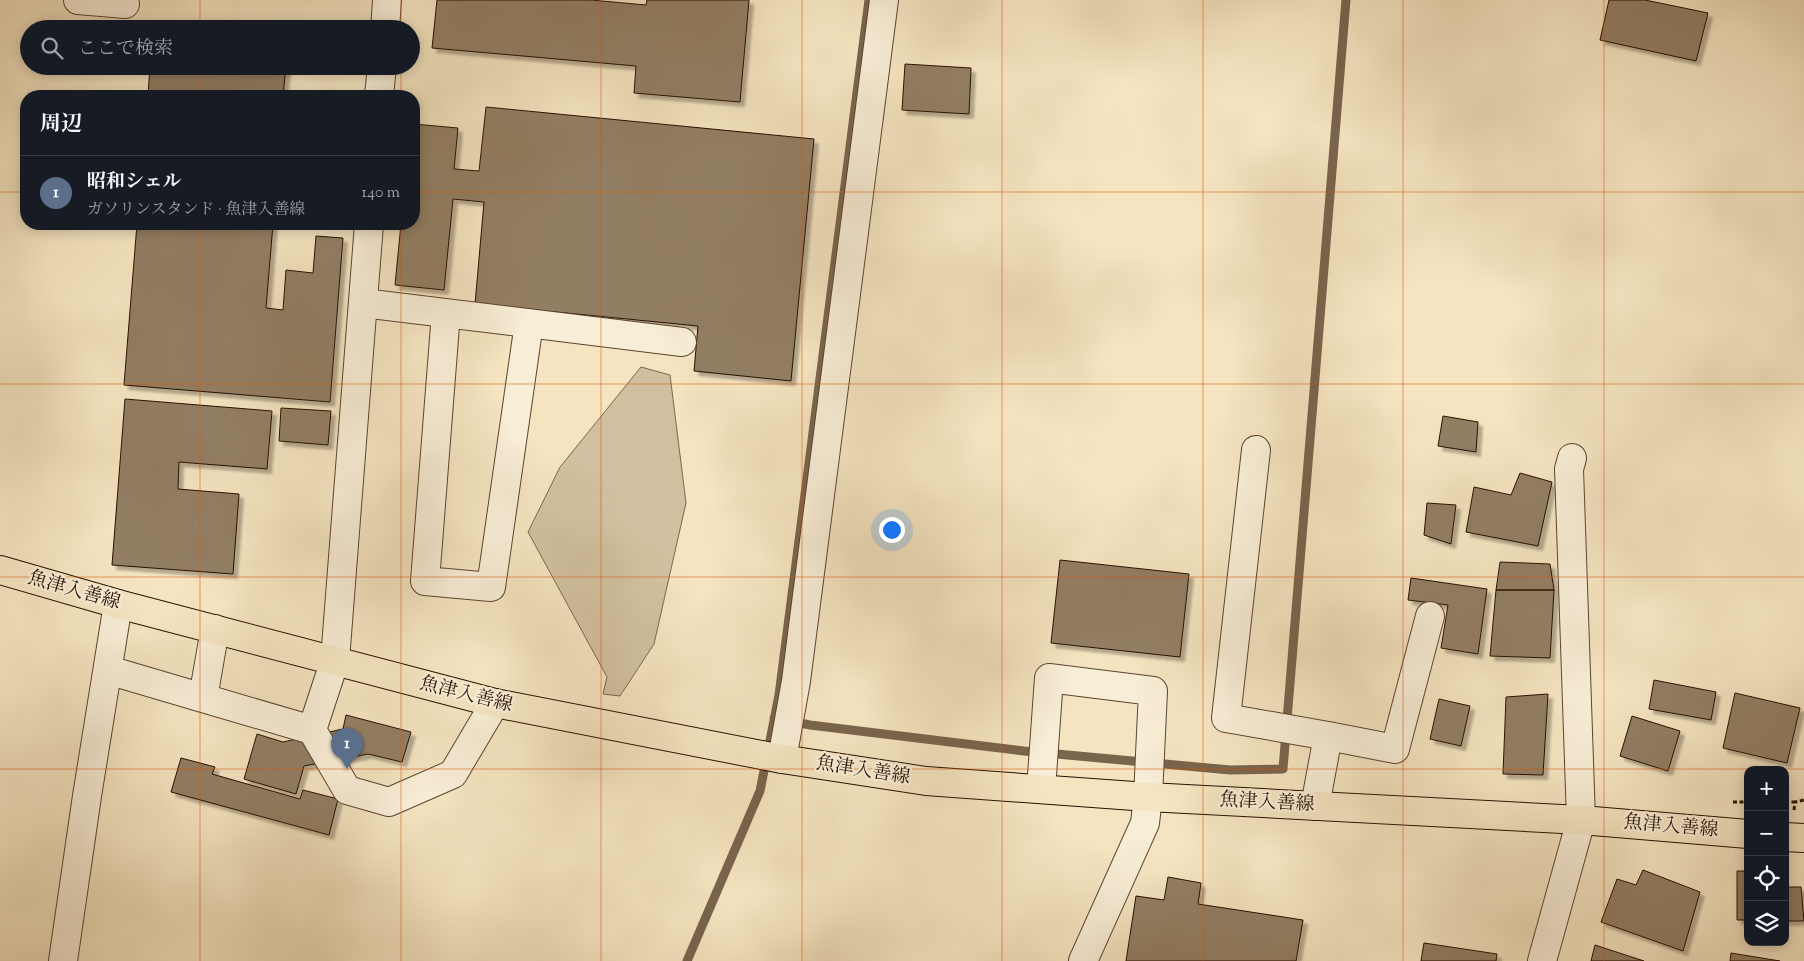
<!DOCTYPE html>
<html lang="ja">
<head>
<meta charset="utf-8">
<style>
  body { margin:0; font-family:"Sorts Mill Goudy","Noto Serif JP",serif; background:#242831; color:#f1f3f6 }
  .controls { position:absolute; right:15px; bottom:15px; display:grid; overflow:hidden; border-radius:10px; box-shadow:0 2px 12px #0003 }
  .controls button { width:45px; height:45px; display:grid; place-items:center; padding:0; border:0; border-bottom:1px solid #363941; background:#171b24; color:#f1f3f6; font:25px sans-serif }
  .you { position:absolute; left:891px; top:529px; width:18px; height:18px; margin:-12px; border:4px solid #fff; border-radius:50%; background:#1a73e8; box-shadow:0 0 0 8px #1a73e833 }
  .badge { display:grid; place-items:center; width:32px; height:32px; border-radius:50%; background:#db2777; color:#fff; font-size:16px; font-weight:700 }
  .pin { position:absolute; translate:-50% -41px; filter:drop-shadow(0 1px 2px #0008) }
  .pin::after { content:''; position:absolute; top:26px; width:18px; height:15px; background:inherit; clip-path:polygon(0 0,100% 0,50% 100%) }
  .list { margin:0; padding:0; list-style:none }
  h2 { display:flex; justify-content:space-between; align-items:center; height:65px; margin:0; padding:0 20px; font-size:21px }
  h2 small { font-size:16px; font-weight:400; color:#9ea1a6 }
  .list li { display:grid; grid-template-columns:32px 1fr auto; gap:15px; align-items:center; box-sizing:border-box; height:75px; padding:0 20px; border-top:1px solid #363941 }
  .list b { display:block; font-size:19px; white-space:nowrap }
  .list p { margin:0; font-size:16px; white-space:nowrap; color:#9ea1a6 }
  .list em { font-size:16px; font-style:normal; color:#9ea1a6 }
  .icon { flex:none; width:28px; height:28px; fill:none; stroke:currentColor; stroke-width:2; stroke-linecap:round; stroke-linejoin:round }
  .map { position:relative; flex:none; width:1804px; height:961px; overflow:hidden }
  .search { position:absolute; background:#171b24; box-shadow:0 2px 12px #0003; left:20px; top:20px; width:400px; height:55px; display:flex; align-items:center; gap:12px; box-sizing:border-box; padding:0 18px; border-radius:28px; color:#9ea1a6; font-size:19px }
  .panel { position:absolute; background:#171b24; box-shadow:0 2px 12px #0003; left:20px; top:90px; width:400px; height:140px; border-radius:20px }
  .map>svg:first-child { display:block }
  .green { fill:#d1c09f; stroke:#7c6850 }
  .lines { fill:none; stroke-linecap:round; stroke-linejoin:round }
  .stream { stroke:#79644c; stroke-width:9 }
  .building { fill:#927e64; stroke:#281000; filter:url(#shadow) }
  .minor-casing { stroke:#5b4530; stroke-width:30 }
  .major-casing { stroke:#281000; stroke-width:30 }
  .path { stroke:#281000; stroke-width:3; stroke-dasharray:4 2.5; stroke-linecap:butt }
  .minor { stroke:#f8edd6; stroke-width:28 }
  .major { stroke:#f4e4c0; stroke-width:28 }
  .grid { fill:none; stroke:#de550b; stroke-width:1; stroke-opacity:0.55 }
  .labels { text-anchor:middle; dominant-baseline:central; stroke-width:4.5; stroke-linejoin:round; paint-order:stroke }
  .street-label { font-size:19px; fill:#281000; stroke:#f8edd6 }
</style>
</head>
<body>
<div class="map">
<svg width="1804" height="961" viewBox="0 0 1804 961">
  <defs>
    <filter id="shadow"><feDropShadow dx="4.5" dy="4.5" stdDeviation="1" flood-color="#0004"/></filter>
  </defs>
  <rect width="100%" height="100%" fill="#f4e4c0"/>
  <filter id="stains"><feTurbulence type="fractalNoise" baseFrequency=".004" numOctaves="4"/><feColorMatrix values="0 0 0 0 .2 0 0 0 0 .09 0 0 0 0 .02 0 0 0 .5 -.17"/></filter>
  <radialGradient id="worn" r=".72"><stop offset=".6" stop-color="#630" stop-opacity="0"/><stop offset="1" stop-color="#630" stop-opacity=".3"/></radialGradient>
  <path class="green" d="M641,367L670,375L686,503L654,644L620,696L603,694L607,677L528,532L560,467Z"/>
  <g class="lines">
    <path class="stream" d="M774,718L810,725L1024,751L1230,770L1283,769L1346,0
      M687,961L760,791L779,695L869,0"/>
  </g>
  <path class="building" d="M437,0H591L646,5L647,0H749L740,102L634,93L636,66L432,48Z
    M1609,0H1645L1708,13L1696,61L1600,40Z
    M153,22L229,29H153Z
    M905,64L971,68L969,114L902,110Z
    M150,66H286L283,96H148Z
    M486,107L814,139L791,381L694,371L698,326L475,304L484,202L453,199L444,290L395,285L401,224H414V124L458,128L454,169L479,171Z
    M137,224H273L266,308L283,310L286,270L313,273L316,236L343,238L330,402L124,385Z
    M125,399L272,411L267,469L179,462L178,489L239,494L233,574L112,565Z
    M281,408L331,411L328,445L279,441Z
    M1443,416L1478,422L1476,452L1438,446Z
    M1520,473L1552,482L1538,546L1466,532L1474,487L1511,495Z
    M1427,503L1456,505L1451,544L1424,535Z
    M1060,560L1189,574L1180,657L1051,643Z
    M1500,562L1550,564L1554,590H1496Z
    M1411,578L1487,589L1478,654L1441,648L1448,605L1408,600Z
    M1496,590H1554L1550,658L1490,656Z
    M1654,680L1716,692L1711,720L1649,709Z
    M1735,693L1800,708L1787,763L1723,748Z
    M1548,694L1543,775L1503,774L1506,697Z
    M1439,699L1470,706L1461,746L1430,739Z
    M346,715L411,732L402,762L368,754L304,766L296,794L244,779L257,734L283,742L343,729Z
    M1632,716L1680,731L1668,771L1620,756Z
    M181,758L215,767L212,774L300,799L303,790L338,799L329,835L171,792Z
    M1643,870L1700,892L1683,951L1601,922L1617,879L1636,885Z
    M1737,871H1748V920H1737Z
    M1168,877L1201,883L1198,904L1303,920L1296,961H1126L1136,896L1164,900Z
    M1785,887H1801L1804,921H1785Z
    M1424,943L1497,954L1496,961H1421Z
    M1595,945L1644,961H1591Z
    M1731,953L1780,961H1730Z"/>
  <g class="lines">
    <g class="minor-casing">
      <path id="minor" d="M78,0L125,4
        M385,29L387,0
        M379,96L382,66
        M369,224L335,660L312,730L347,790L389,802L453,774L495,703
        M363,303L682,342
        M446,313L425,581L491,587L529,323
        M1256,450L1226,718L1328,736
        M215,629L203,698L312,730
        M108,670L203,698
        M782,759L796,681L884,0
        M1041,789L1049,678L1153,691L1148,797L1145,823L1083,961
        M1315,806L1328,736L1395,749L1430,616
        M63,961L87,796L118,604
        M1542,961L1581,820L1569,469L1572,458"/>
    </g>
    <g class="major-casing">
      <path id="major" d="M0,570L118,604L495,703L782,759L926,781L1148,797L1581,820L1748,834
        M1785,837L1804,838"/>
    </g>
    <path class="path" d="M1733,802H1748
      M1785,802H1795
      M1794,810L1795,802L1804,800"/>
    <use href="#minor" class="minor"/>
    <use href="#major" class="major"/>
  </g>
  <path class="grid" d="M200,0V29M401,0V29M601,0V961M802,0V961M1002,0V961M1203,0V961M1403,0V961M1604,0V961M200,66V96M401,66V96M0,192H26M414,192H1804M200,224V961M401,224V961M0,384H1804M0,577H1804M0,769H1804"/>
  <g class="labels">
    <g class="street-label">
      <text transform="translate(74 591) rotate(16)">魚津入善線</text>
      <text transform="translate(466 695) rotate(14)">魚津入善線</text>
      <text transform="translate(863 771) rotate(9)">魚津入善線</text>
      <text transform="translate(1267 803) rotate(3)">魚津入善線</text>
      <text transform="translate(1671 827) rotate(5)">魚津入善線</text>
    </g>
  </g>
  <rect width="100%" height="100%" filter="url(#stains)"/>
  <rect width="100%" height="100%" fill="url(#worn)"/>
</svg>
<div class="controls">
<button>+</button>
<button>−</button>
<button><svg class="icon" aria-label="locate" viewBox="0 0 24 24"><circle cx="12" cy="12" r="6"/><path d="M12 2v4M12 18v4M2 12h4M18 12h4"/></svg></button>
<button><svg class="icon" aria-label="layers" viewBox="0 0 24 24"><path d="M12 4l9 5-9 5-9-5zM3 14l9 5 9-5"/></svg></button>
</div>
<div class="you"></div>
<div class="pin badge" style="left:347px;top:769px;background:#5c6f8a">1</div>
<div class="search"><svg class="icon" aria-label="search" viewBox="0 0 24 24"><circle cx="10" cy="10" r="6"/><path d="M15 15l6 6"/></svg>ここで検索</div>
<section class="panel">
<h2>周辺<small></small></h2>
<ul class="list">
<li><span class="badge" style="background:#5c6f8a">1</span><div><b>昭和シェル</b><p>ガソリンスタンド · 魚津入善線</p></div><em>140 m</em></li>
</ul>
</section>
</div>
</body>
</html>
